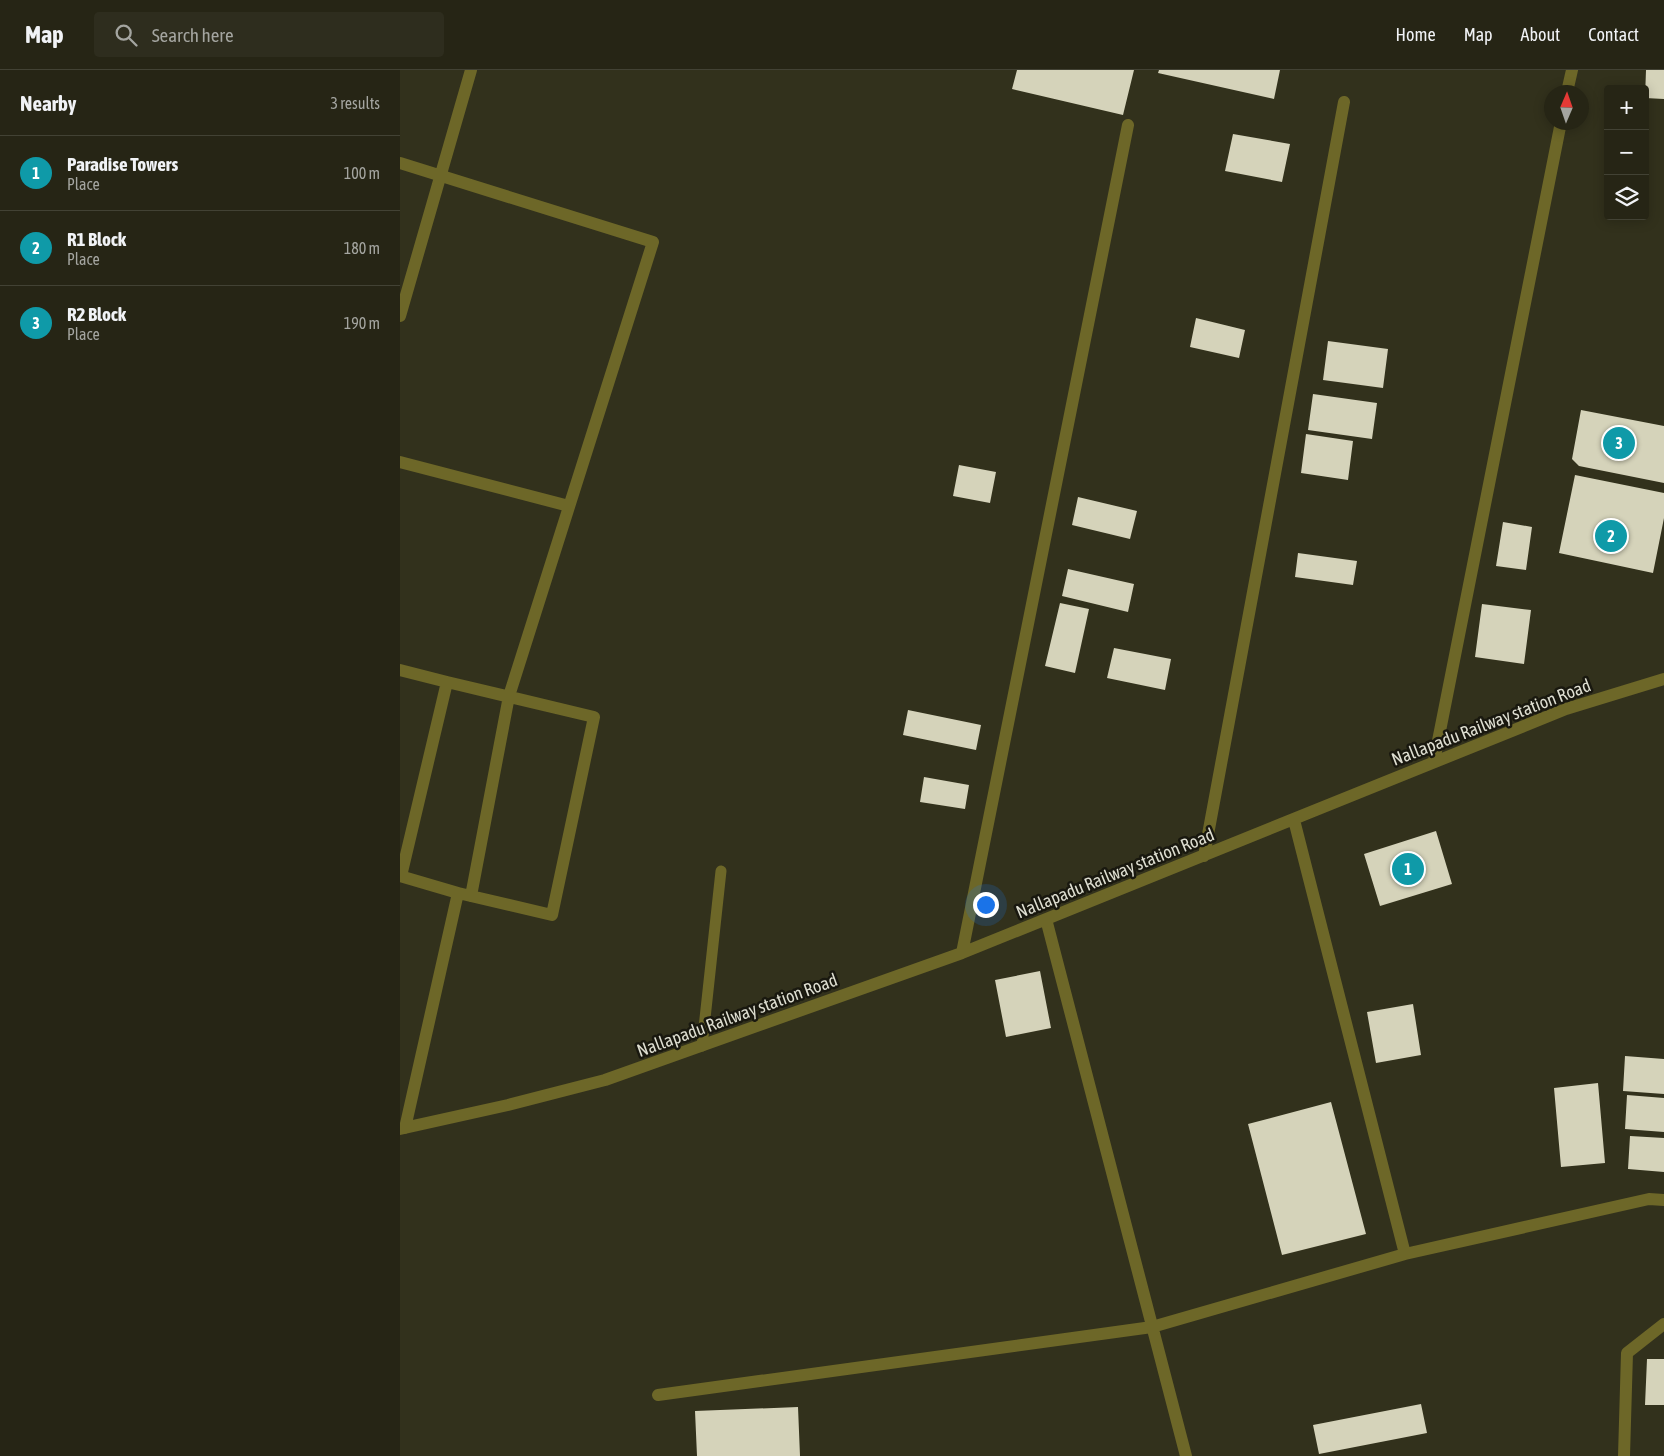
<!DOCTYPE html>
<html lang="en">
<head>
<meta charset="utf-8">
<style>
  body { margin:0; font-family:"Asap Condensed",sans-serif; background:#2e2d1e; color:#f1f3f6 }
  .controls { position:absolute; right:15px; top:15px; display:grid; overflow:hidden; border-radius:5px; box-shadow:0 2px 12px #0003 }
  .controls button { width:45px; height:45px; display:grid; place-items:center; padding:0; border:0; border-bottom:1px solid #424234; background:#262515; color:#f1f3f6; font:25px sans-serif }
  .compass { position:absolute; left:1144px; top:15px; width:45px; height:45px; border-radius:50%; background:#262515; box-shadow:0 2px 12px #0003; rotate:2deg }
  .you { position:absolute; left:585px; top:834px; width:18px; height:18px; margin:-12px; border:4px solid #fff; border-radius:50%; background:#1a73e8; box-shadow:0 0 0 8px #1a73e833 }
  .badge { display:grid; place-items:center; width:32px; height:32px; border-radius:50%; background:#0b8043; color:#fff; font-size:16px; font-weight:700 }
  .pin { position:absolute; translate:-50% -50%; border:2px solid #fff; box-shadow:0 1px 5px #0006 }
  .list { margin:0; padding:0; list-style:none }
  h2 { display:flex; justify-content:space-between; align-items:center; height:65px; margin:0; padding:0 20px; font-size:21px }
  h2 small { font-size:16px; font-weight:400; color:#a4a5a0 }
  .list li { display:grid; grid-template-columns:32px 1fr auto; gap:15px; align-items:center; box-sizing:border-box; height:75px; padding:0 20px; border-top:1px solid #424234 }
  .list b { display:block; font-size:19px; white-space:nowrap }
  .list p { margin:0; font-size:16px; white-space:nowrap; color:#a4a5a0 }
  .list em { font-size:16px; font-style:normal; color:#a4a5a0 }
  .icon { flex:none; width:28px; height:28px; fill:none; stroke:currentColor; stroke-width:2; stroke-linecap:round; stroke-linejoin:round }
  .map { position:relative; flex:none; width:1264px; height:1386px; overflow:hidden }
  header { display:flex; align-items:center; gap:30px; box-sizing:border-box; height:70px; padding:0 25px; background:#262515; border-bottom:1px solid #424234 }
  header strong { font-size:24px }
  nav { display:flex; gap:28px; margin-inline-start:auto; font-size:18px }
  .search { width:350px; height:45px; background:#2e2d1e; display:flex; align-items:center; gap:12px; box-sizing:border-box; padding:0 18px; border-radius:5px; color:#a4a5a0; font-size:19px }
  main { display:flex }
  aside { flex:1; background:#262515 }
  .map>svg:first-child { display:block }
  .building { fill:#d5d3ba }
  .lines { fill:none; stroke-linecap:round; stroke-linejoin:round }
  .lane { stroke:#6d6728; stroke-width:11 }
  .street { stroke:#6d6728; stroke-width:12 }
  .labels { text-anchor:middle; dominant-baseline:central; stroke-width:5; stroke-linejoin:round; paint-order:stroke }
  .street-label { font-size:18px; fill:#deded1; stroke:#19180f }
</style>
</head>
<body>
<header>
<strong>Map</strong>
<div class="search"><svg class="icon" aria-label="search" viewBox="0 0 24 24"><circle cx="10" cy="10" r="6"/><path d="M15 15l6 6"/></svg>Search here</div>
<nav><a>Home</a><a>Map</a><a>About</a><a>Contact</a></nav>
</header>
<main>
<aside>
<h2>Nearby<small>3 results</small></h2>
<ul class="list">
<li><span class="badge" style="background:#0f9aa8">1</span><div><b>Paradise Towers</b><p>Place</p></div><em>100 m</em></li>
<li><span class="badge" style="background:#0f9aa8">2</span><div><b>R1 Block</b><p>Place</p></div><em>180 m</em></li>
<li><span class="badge" style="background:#0f9aa8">3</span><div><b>R2 Block</b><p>Place</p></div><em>190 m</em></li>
</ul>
</aside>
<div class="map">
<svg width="1264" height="1386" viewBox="0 0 1264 1386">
  <rect width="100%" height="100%" fill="#32311c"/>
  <path class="building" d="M617,0H734L723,45L612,19Z
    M759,0H880L874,29L758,3Z
    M1246,0H1264V29L1245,28Z
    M833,64L890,74L882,112L825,101Z
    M796,248L845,260L839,288L790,277Z
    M928,271L988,279L983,318L923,310Z
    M913,324L977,333L972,369L908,360Z
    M1181,340L1264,356V413L1179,396L1172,389Z
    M906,364L953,371L948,410L901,403Z
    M559,395L596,402L590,433L553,426Z
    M1175,405L1264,423V448L1253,503L1159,483Z
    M678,427L737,441L730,469L672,455Z
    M1103,452L1132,457L1126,500L1096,496Z
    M898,483L957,491L953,515L895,507Z
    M668,499L734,514L728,542L662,526Z
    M660,533L689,539L675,603L645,596Z
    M1082,534L1131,540L1124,594L1075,587Z
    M714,578L771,589L765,620L707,608Z
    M508,640L581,655L576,680L503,665Z
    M524,707L569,715L565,739L520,732Z
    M1036,761L1052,814L980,836L964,784Z
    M640,901L651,958L606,967L595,910Z
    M1013,934L1021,985L976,993L967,942Z
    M1225,986L1264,989V1024L1223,1021Z
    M1198,1013L1205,1093L1161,1097L1154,1018Z
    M1227,1025L1264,1028V1062L1225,1059Z
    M931,1032L966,1164L882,1185L848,1054Z
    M1230,1066L1264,1068V1102L1228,1099Z
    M1247,1289H1264V1335H1245Z
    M1021,1334L1027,1363L919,1384L913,1355Z
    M398,1337L400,1386H297L295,1341Z"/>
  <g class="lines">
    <path class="lane" d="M302,976L321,801"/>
    <path class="street" d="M1167,22L1172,0
      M0,93L253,172L109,626L71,826
      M0,246L71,0
      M0,392L169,436
      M0,600L47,612L1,806
      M47,612L194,647L152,845L58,823
      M1034,691L1161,52
      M894,750L1005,1184
      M804,786L944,32
      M0,806L58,823L5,1058
      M646,849L786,1386
      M562,883L728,55
      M0,1059L108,1035L205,1010L562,883L1166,639L1264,609
      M258,1325L752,1257L1005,1184L1249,1129L1264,1130
      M1224,1386L1227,1283L1264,1254"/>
  </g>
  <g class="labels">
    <g class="street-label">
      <text transform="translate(1091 652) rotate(-21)">Nallapadu Railway station Road</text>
      <text transform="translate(715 803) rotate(-22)">Nallapadu Railway station Road</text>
      <text transform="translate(337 945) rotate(-20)">Nallapadu Railway station Road</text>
    </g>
  </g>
</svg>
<div class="controls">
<button>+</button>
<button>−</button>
<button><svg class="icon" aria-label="layers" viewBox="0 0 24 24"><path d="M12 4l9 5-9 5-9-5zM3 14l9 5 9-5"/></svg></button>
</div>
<svg class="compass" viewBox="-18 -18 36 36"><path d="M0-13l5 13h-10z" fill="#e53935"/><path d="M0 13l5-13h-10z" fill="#a4a5a0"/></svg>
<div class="you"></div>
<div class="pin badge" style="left:1008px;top:799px;background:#0f9aa8">1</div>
<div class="pin badge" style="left:1211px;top:466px;background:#0f9aa8">2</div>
<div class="pin badge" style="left:1219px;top:373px;background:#0f9aa8">3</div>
</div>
</main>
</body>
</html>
